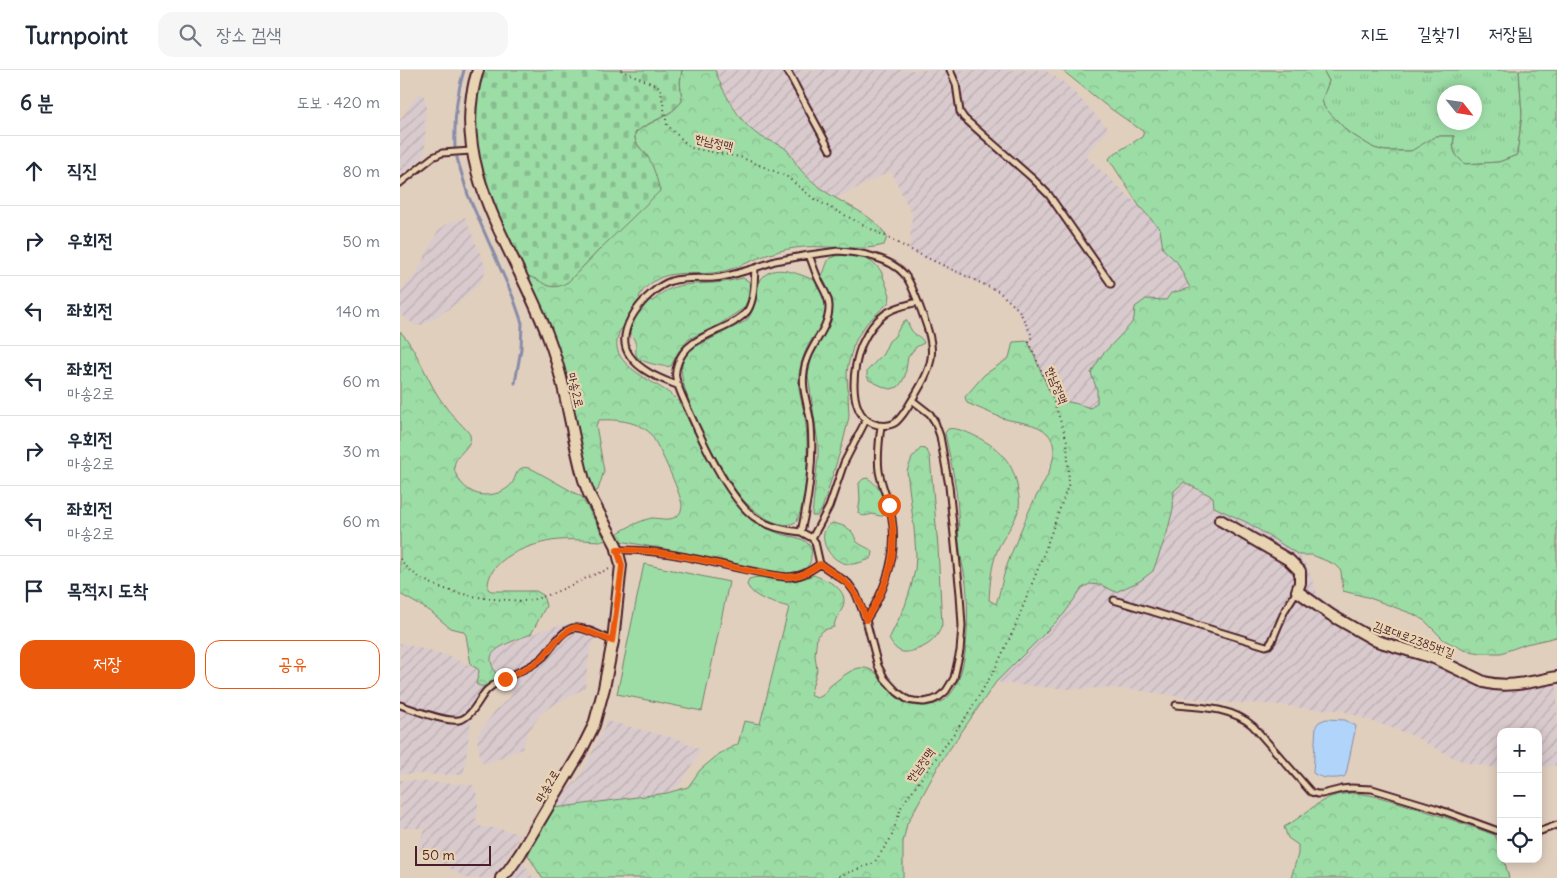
<!DOCTYPE html>
<html lang="ko">
<head>
<meta charset="utf-8">
<style>
  body { margin:0; font-family:Delius,"Poor Story",sans-serif; background:#f6f6f7; color:#1f2937 }
  .controls { position:absolute; right:15px; bottom:15px; display:grid; overflow:hidden; border-radius:10px; box-shadow:0 2px 12px #0003 }
  .controls button { width:45px; height:45px; display:grid; place-items:center; padding:0; border:0; border-bottom:1px solid #e0e1e3; background:#fff; color:#1f2937; font:25px sans-serif }
  .compass { position:absolute; left:1037px; top:15px; width:45px; height:45px; border-radius:50%; background:#fff; box-shadow:0 2px 12px #0003; rotate:120deg }
  .scale { position:absolute; left:15px; bottom:12px; width:76px; box-sizing:border-box; padding-left:5px; border:2px solid #4a1f2b; border-top:0; font-size:14px; line-height:18px; white-space:nowrap; color:#4a1f2b; -webkit-text-stroke:4px #e8d4b2; paint-order:stroke }
  .stop { position:absolute; width:15px; height:15px; margin:-11px; border:4px solid #ea580c; border-radius:50%; background:#fff }
  .stop.end { background:#ea580c; border-color:#fff; box-shadow:0 1px 5px #0008 }
  .list { margin:0; padding:0; list-style:none }
  h2 { display:flex; justify-content:space-between; align-items:center; height:65px; margin:0; padding:0 20px; font-size:21px }
  h2 small { font-size:16px; font-weight:400; color:#747a83 }
  .list li { display:grid; grid-template-columns:32px 1fr auto; gap:15px; align-items:center; box-sizing:border-box; height:70px; padding:0 20px; border-top:1px solid #e0e1e3 }
  .list b { display:block; font-size:19px; white-space:nowrap }
  .list p { margin:0; font-size:16px; white-space:nowrap; color:#747a83 }
  .list em { font-size:16px; font-style:normal; color:#747a83 }
  .actions { display:flex; gap:10px; padding:15px 20px }
  .actions a { flex:1; padding:11px 0; border:1px solid #ea580c; border-radius:15px; text-align:center; font-size:18px; color:#ea580c }
  .actions .main { background:#ea580c; color:#fff }
  .icon { flex:none; width:28px; height:28px; fill:none; stroke:currentColor; stroke-width:2; stroke-linecap:round; stroke-linejoin:round }
  .map { position:relative; flex:none; width:1157px; height:808px; overflow:hidden }
  header { display:flex; align-items:center; gap:30px; box-sizing:border-box; height:70px; padding:0 25px; background:#fff; border-bottom:1px solid #e0e1e3 }
  header strong { font-size:24px }
  nav { display:flex; gap:28px; margin-inline-start:auto; font-size:18px }
  .search { width:350px; height:45px; background:#f6f6f7; display:flex; align-items:center; gap:12px; box-sizing:border-box; padding:0 18px; border-radius:15px; color:#747a83; font-size:19px }
  main { display:flex }
  aside { flex:1; background:#fff }
  .map>svg:first-child { display:block }
  .industrial { fill:url(#industrial-furrows) }
  .grass { fill:url(#grass-tufts); stroke:#737e68; fill-rule:evenodd }
  .forest { fill:url(#forest-crowns); stroke:#737e68 }
  .cemetery { fill:url(#cemetery-stones); stroke:#737e68 }
  .pitch { fill:#9cdda6; stroke:#737e68 }
  .water { fill:#b1d5fa; stroke:#888ca7 }
  .lines { fill:none; stroke-linecap:round; stroke-linejoin:round }
  .stream { stroke:#888ca7; stroke-width:3 }
  .service-casing { stroke:#4a1f2b; stroke-width:9 }
  .minor-casing { stroke:#4a1f2b; stroke-width:14 }
  .path { stroke:#4a1f2b; stroke-width:2; stroke-dasharray:1 4; stroke-linecap:butt }
  .service { stroke:#e8d4b2; stroke-width:5 }
  .minor { stroke:#e8d4b2; stroke-width:10 }
  .route { stroke:#ea580c; stroke-width:6 }
  .labels { text-anchor:middle; dominant-baseline:central; stroke-width:4.5; stroke-linejoin:round; paint-order:stroke }
  .street-label { font-size:12px; fill:#4a1f2b; stroke:#e8d4b2 }
</style>
</head>
<body>
<header>
<strong>Turnpoint</strong>
<div class="search"><svg class="icon" aria-label="search" viewBox="0 0 24 24"><circle cx="10" cy="10" r="6"/><path d="M15 15l6 6"/></svg>장소 검색</div>
<nav><a>지도</a><a>길찾기</a><a>저장됨</a></nav>
</header>
<main>
<aside>
<h2>6 분<small>도보 · 420 m</small></h2>
<ul class="list">
<li><svg class="icon" aria-label="ahead" viewBox="0 0 24 24"><path d="M12 20V5M6 11l6-6 6 6"/></svg><div><b>직진</b></div><em>80 m</em></li>
<li><svg class="icon" aria-label="right" viewBox="0 0 24 24"><path d="M7 20v-9h11M14 6l5 5-5 5"/></svg><div><b>우회전</b></div><em>50 m</em></li>
<li><svg class="icon" aria-label="left" viewBox="0 0 24 24"><path d="M17 20v-9H6M10 6l-5 5 5 5"/></svg><div><b>좌회전</b></div><em>140 m</em></li>
<li><svg class="icon" aria-label="left" viewBox="0 0 24 24"><path d="M17 20v-9H6M10 6l-5 5 5 5"/></svg><div><b>좌회전</b><p>마송2로</p></div><em>60 m</em></li>
<li><svg class="icon" aria-label="right" viewBox="0 0 24 24"><path d="M7 20v-9h11M14 6l5 5-5 5"/></svg><div><b>우회전</b><p>마송2로</p></div><em>30 m</em></li>
<li><svg class="icon" aria-label="left" viewBox="0 0 24 24"><path d="M17 20v-9H6M10 6l-5 5 5 5"/></svg><div><b>좌회전</b><p>마송2로</p></div><em>60 m</em></li>
<li><svg class="icon" aria-label="arrive" viewBox="0 0 24 24"><path d="M6 21V4h12l-3 4 3 4H6"/></svg><div><b>목적지 도착</b></div></li>
</ul>
<div class="actions"><a class="main">저장</a><a>공유</a></div>
</aside>
<div class="map">
<svg width="1157" height="808" viewBox="0 0 1157 808">
  <defs>
    <pattern id="industrial-furrows" width="10" height="10" patternUnits="userSpaceOnUse" patternTransform="scale(1.25)"><rect width="10" height="10" fill="#d9cacd"/><path d="M-1 1l2-2M0 10L10 0M9 11l2-2" fill="none" stroke="#bcadb0"/></pattern>
    <pattern id="grass-tufts" width="24" height="20" patternUnits="userSpaceOnUse" patternTransform="scale(1.25)"><rect width="24" height="20" fill="#9cdda6"/><path d="M3 7l-1-3M5 7V3M7 7l1-3M15 17l-1-3M17 17v-4M19 17l1-3" fill="none" stroke="#88bd8f"/></pattern>
    <pattern id="forest-crowns" width="20" height="18" patternUnits="userSpaceOnUse" patternTransform="scale(1.25)"><rect width="20" height="18" fill="#9cdda6"/><path d="M2 6a3 3 0 1 1 6 0M12 15a3 3 0 1 1 6 0" fill="none" stroke="#88bd8f"/></pattern>
    <pattern id="cemetery-stones" width="16" height="16" patternUnits="userSpaceOnUse" patternTransform="scale(1.25)"><rect width="16" height="16" fill="#9cdda6"/><path d="M2 7V4a2 2 0 0 1 4 0v3zM10 15v-3a2 2 0 0 1 4 0v3z" fill="#88bd8f"/></pattern>
  </defs>
  <rect width="100%" height="100%" fill="#e1cfbe"/>
  <filter id="ink" filterUnits="userSpaceOnUse"><feTurbulence type="fractalNoise" baseFrequency=".02" numOctaves="2"/><feDisplacementMap in="SourceGraphic" scale="10" xChannelSelector="R" yChannelSelector="G"/><feConvolveMatrix kernelMatrix="1 2 1 2 8 2 1 2 1" color-interpolation-filters="sRGB"/></filter>
  <g filter="url(#ink)">
    <path class="industrial" d="M315,0H645L666,14L708,58L707,62L685,85L740,137L760,159L763,179L777,192L790,218L771,223L766,230L746,229L735,237L734,248L731,254L702,285L697,320V332L691,338L674,333L662,331L651,325L628,271L630,267L617,240L609,231L597,222L509,181L512,145L491,101L437,128L433,127L408,108L394,89L351,59L341,47L326,23L319,11Z
      M21,23L25,28L26,35L25,82L23,87L0,106V50L15,28Z
      M65,147L86,198L84,205L80,212L62,230L40,245L22,255H15L0,245V221L16,204L37,162L44,155Z
      M784,412L813,427L814,437L848,453L899,485L907,496L918,526L963,557L985,566L1029,578L1048,585L1084,605L1093,608H1121L1157,601V695L1138,698V662H1101V698H1098L1064,692L1052,687L1011,665L940,640L909,639L872,634L824,633L728,619L704,618L669,619L619,615L596,612L664,544L682,518L690,514L701,515L716,522L753,501L767,463L773,439L774,421Z
      M170,553L186,554L199,558L190,579L185,618L150,637L141,644L128,662L122,679L85,694L81,692L77,670L78,664L95,641L111,626L112,624L109,615L104,614L89,623L82,631L71,650L64,703L61,705L0,704V573L45,585L75,597L78,599L79,601L76,614L83,617L98,608L91,590V586L96,579L147,558Z
      M207,651L281,670L301,680L282,712L277,717L267,723L154,738L163,725L178,709L184,699Z
      M0,710L73,715L77,725L78,735L76,749L78,754L82,757L95,758L120,764L114,777L97,802L90,808H66L20,780L18,777L25,758H0Z
      M122,790L133,808H109L115,801Z"/>
    <path class="grass" d="M923,0H1119L1122,45L1117,85L1099,92L1065,94C1053,83 1053,82 1054,66H1036L1012,81H985L974,78L948,62L924,37L922,30L929,11ZM1044,22H1074V52H1044Z"/>
    <path class="forest" d="M282,0H315C322,20 339,52 357,64C366,71 377,71 387,80C392,86 395,93 400,99C407,108 417,115 426,122C446,136 474,144 487,167L484,175C461,182 428,175 404,177C392,178 381,180 370,184C353,189 337,199 319,202C300,206 281,200 262,207C253,211 243,218 239,227L241,229L253,231C272,212 287,215 312,213C323,213 333,210 343,208L350,212L348,229L344,238L320,254L289,269L278,282L271,296C265,298 241,292 237,287C235,284 236,279 236,276C235,269 231,264 226,259H221C201,295 257,310 275,328C283,336 287,348 292,358C306,384 318,413 338,436C349,449 363,457 378,463C388,467 403,466 409,475C412,478 412,482 411,486C411,500 399,502 387,503C364,504 339,494 317,489C284,482 252,477 220,471L217,468V464C223,459 244,449 252,448C261,448 271,452 278,445C281,443 282,438 282,435C281,424 256,368 248,361C235,351 215,349 199,350L196,355L204,401L198,420L195,422L193,421L189,413C172,345 160,268 127,206L134,207L139,210L168,212L201,178L248,87C242,79 233,73 235,63C249,51 270,48 282,31L280,12Z
      M662,0H923L929,11L922,30L924,37L948,62L974,78L985,81H1011L1036,66H1054C1052,82 1054,84 1065,94L1099,92L1117,85L1122,45L1119,0H1157V567L1126,574L1101,583H1081L1064,580L1044,570L1025,551L1013,544L967,527L943,521L941,501L934,494L912,485H899L848,453L814,437L813,427L784,412L774,421L773,439L767,463L753,501L740,511L716,522L701,515L690,514L682,518L664,544L596,612L540,693L507,754L503,772V808H142L128,785L139,761L154,738L267,723L288,717L300,700L319,684L338,674L344,651L360,654L389,537C375,533 355,530 347,515L349,509C364,504 371,511 385,511C395,512 404,509 413,505C427,510 451,519 442,539C438,547 435,548 434,557L424,560L417,566L415,585L417,600L410,625L417,628C426,625 424,622 430,616C438,610 449,600 459,598C488,594 485,644 531,635C535,634 542,632 545,630C570,610 569,543 566,513C564,500 560,486 559,472C558,462 559,452 558,442C557,415 550,389 545,363L548,359C557,356 578,367 586,372C605,383 616,400 618,422C619,426 620,432 619,437C616,453 603,466 597,481C591,497 590,514 589,530L596,534C600,523 602,510 606,498C613,478 621,460 629,441C636,424 649,408 653,389C655,381 654,371 648,364C637,352 617,353 602,348C590,343 579,338 567,333L565,327L584,305L609,288L613,272L628,271L651,325L662,331L674,333L691,338L697,332V320L691,303L702,285L731,254L734,248L735,237L746,229L766,230L771,223L790,218L777,192L763,179L760,159L740,137L709,89L712,85L742,67L744,62L704,34Z
      M445,185L465,188L476,195L481,201L490,225L489,232L467,253L458,266L453,277L448,295L447,303L449,347L443,372L422,439L417,446H412L418,387V373L408,305L411,290L423,262L420,261C409,267 400,293 399,305C397,320 403,334 405,348C409,375 408,426 397,451C381,463 355,442 344,431C326,411 275,319 282,294C284,287 288,283 293,278L346,251C355,240 353,235 356,222C363,189 392,201 414,210C425,209 424,197 429,189L436,186Z
      M506,250C509,254 509,257 512,261C516,266 522,267 524,273L516,277L508,287L505,306L502,312L498,317L491,319L486,318L469,310L467,306V301L483,284L489,271L494,267L503,252Z
      M0,261C20,283 27,313 45,336C49,343 68,360 70,365C74,381 44,386 58,408C62,415 68,420 75,423C87,428 106,423 113,412C115,408 116,402 120,399C125,396 129,398 134,400L182,427L206,471C188,471 169,468 151,471C128,475 86,489 88,519L91,521H136L143,525L146,536L131,564C122,568 90,577 91,589C91,596 96,603 98,608C91,613 85,620 76,614L79,601L78,599L71,595L66,565L63,561L50,558L30,541L0,524Z
      M521,378C527,379 528,382 530,387L538,477L542,555C537,570 527,577 512,581C508,582 504,583 500,581C495,579 492,574 489,569L505,536L511,517L515,500L516,485L514,458L507,401L512,388Z
      M467,408C478,413 490,435 483,446H480L472,444C466,446 462,447 458,443L460,430L459,413L463,409Z
      M433,453C445,456 453,458 456,471C461,476 468,477 473,482L472,487C468,491 464,491 458,493C431,501 411,462 433,453Z
      M952,723C972,724 990,730 1010,736C1039,745 1067,755 1095,765L1101,780V789H1104L1109,808H891L898,784V775L888,768L884,757C902,748 916,731 936,725C941,724 947,724 952,723Z"/>
    <path class="cemetery" d="M84,0H282L280,12L282,31C270,48 249,50 235,63C233,74 242,79 248,87C254,97 257,109 260,121L201,178L168,212C148,224 145,210 127,206L103,157L86,114L79,90L75,48V31L81,6Z"/>
    <path class="pitch" d="M244,494L329,512L302,641L217,624Z"/>
    <path class="water" d="M926,649L945,650L956,656L946,704L944,707C934,709 921,709 913,703L916,656L919,652Z"/>
    <g class="lines">
      <path class="stream" d="M55,77C54,50 56,26 64,0
        M57,88L68,125L113,227L122,253L121,279L115,313"/>
      <g class="service-casing">
        <path id="service" d="M387,0L430,80
          M550,0L556,14L560,42L564,48L632,108L649,125L711,214
          M0,113L33,87L42,83L71,81
          M438,181C458,182 491,188 504,204C511,212 514,223 518,232C507,235 494,237 485,244C475,251 467,263 462,274C452,297 446,348 478,355C485,356 491,356 496,352C503,346 508,337 512,330L530,344L535,352L540,366L549,416L560,524L562,556L560,581L554,608L546,621L539,627L533,630L524,632L514,631L508,630L497,622L485,609L478,596L466,550L456,524L448,513L420,494L415,472L412,468L401,462C409,427 414,391 411,355C409,337 401,320 404,302C406,279 429,260 429,238C430,227 421,216 417,206C414,199 412,192 409,185Z
          M279,316C262,309 241,302 230,286C211,261 248,219 271,211C285,207 300,209 314,208C328,207 341,202 355,198
          M512,330C539,288 535,277 518,232
          M401,462C384,460 368,457 354,447C327,426 301,368 287,337C283,328 278,318 276,308C275,303 276,298 278,293C286,269 314,264 334,252C339,248 345,245 348,240C355,228 354,211 355,198L375,191L409,185
          M412,468L429,437L444,393L466,350
          M217,480C272,478 331,500 386,507C400,507 409,502 420,494
          M714,530L866,576L869,575L872,571L885,540L897,521
          M466,550C486,519 498,486 492,449C490,433 482,418 479,401C477,386 479,371 481,356
          M0,635C15,640 44,652 59,650C72,648 79,628 87,620C103,605 127,602 143,587C152,578 160,561 173,558C183,556 203,567 213,571
          M776,635C802,637 833,638 853,656L911,722L917,724H922L942,719L951,718L972,719L1038,739L1101,762
          M1138,762L1157,755"/>
      </g>
      <g class="minor-casing">
        <path id="minor" d="M78,0C46,98 118,182 149,269C166,314 171,363 184,410L189,424L216,475L221,495L213,571L204,618L194,655L180,683L120,784L108,801L101,808
          M820,450L889,490L900,501V513L897,521L931,545L966,565L977,571L1034,588L1084,612C1108,619 1134,611 1157,607"/>
      </g>
      <path class="path" d="M221,0L260,17L267,55L291,78L340,87L386,106L414,129L519,184L598,221L619,240L632,266L629,272L651,323L667,371L669,413L643,486L614,559L595,599L568,644L502,735L491,768L474,793L434,808
        M0,489C22,520 73,528 108,530C115,530 124,532 131,530C159,524 183,507 210,499"/>
      <use href="#service" class="service"/>
      <use href="#minor" class="minor"/>
    </g>
  </g>
  <g class="lines" filter="url(#ink)">
    <path class="route" d="M105,609L133,595L144,586L156,571L170,559L176,557L183,559L212,571L221,505L222,495L217,480C274,478 330,500 386,507C400,507 409,502 420,494C449,513 456,516 466,550C490,513 500,479 489,435"/>
  </g>
  <g class="labels">
    <g class="street-label">
      <text transform="translate(314 72) rotate(13)">한남정맥</text>
      <text transform="translate(657 315) rotate(68)">한남정맥</text>
      <text transform="translate(176 320) rotate(77)">마송2로</text>
      <text transform="translate(1014 569) rotate(20)">김포대로2385번길</text>
      <text transform="translate(520 695) rotate(-54)">한남정맥</text>
      <text transform="translate(147 716) rotate(-59)">마송2로</text>
    </g>
  </g>
</svg>
<div class="controls">
<button>+</button>
<button>−</button>
<button><svg class="icon" aria-label="locate" viewBox="0 0 24 24"><circle cx="12" cy="12" r="6"/><path d="M12 2v4M12 18v4M2 12h4M18 12h4"/></svg></button>
</div>
<svg class="compass" viewBox="-18 -18 36 36"><path d="M0-13l5 13h-10z" fill="#e53935"/><path d="M0 13l5-13h-10z" fill="#747a83"/></svg>
<div class="scale">50 m</div>
<div class="stop" style="left:489px;top:435px"></div>
<div class="stop end" style="left:105px;top:609px"></div>
</div>
</main>
</body>
</html>
